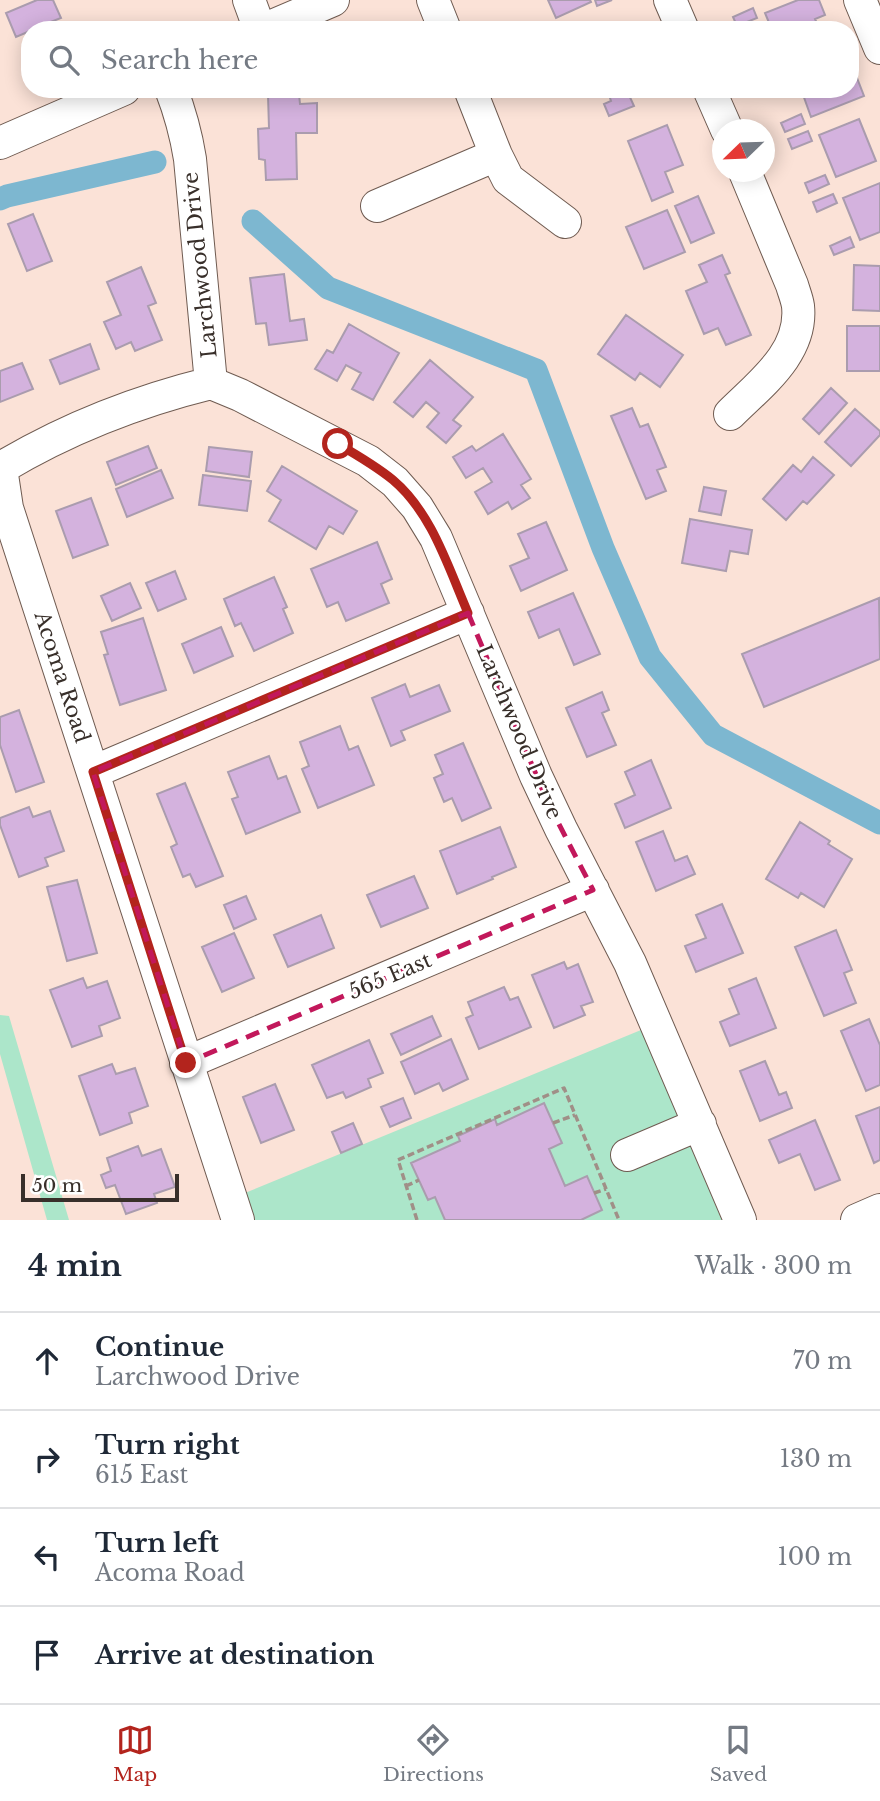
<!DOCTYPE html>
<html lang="en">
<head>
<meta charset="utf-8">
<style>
  body { margin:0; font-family:"Libre Baskerville",serif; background:#f2f2f3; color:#1f2937 }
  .compass { position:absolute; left:712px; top:119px; width:63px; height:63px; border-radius:50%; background:#fff; box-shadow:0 4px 18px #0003; rotate:247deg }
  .scale { position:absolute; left:21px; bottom:18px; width:158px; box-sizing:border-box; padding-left:7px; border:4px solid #382f2a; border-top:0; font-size:19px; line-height:24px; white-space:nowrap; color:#382f2a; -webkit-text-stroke:5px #fff; paint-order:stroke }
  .stop { position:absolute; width:21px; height:21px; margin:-16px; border:5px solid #b3241d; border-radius:50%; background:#fff }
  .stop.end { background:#b3241d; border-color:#fff; box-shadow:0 2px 7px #0008 }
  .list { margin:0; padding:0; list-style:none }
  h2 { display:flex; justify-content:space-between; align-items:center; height:91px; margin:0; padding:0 28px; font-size:30px }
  h2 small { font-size:23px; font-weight:400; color:#747a83 }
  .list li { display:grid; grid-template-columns:46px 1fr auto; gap:21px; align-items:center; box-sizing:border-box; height:98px; padding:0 28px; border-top:2px solid #e0e1e3 }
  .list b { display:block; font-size:26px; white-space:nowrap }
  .list p { margin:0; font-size:23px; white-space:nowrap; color:#747a83 }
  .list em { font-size:23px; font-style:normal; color:#747a83 }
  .icon { flex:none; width:38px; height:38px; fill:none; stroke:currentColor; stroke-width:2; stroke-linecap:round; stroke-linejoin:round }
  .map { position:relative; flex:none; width:880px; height:1220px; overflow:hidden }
  .search { position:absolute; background:#fff; box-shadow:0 4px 18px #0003; left:21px; right:21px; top:21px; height:77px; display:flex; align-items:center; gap:18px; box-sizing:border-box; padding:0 24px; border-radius:28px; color:#747a83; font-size:26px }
  .sheet { height:483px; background:#fff }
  nav { display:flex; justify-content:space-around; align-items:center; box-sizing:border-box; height:98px; border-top:2px solid #e0e1e3; background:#fff; font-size:19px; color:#747a83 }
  nav a { display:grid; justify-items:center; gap:4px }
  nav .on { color:#b3241d }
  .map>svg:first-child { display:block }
  .green { fill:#ace6ca }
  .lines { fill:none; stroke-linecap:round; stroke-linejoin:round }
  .canal { stroke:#7db7d0; stroke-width:23 }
  .building { fill:#d4b2de; stroke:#aa9cae; stroke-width:2 }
  .minor-casing { stroke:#6f5b51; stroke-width:34 }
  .path { stroke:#a08f87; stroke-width:3.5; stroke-dasharray:7 3.5; stroke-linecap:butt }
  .minor { stroke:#fff; stroke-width:32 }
  .route { stroke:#b3241d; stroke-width:9 }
  .marked { fill:none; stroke:#c2185b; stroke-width:5; stroke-dasharray:14 9; stroke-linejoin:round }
  .labels { text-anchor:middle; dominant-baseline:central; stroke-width:5; stroke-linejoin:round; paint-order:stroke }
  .street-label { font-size:21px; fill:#382f2a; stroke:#fff }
</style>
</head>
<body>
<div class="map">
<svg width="880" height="1220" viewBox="0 0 880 1220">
  <rect width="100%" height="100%" fill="#fbe2d7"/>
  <path class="green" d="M0,1015L9,1016L69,1220H47L0,1054Z
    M641,1030L722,1220H254L245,1193Z"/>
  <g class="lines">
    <path class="canal" d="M0,199L7,196L155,162
      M253,221L328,288L536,370L603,548L650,657L713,735L880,823"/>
  </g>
  <path class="building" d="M37,0H53L61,18L30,30V31L16,37L6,13Z
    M548,0H590L591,2L556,18Z
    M595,0H612L597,6Z
    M798,0H819L825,15L815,19L820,30H772L765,13Z
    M753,8L757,18L737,26L733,17Z
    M850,60L864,96L811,117L801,89H850Z
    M607,89H638L628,93L634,106L609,116L604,104L611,101Z
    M299,94L300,104L317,103V133H296L297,179L266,180L265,160L259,159L258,129L269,128L268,95Z
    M801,114L805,124L785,132L781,123Z
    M859,119L876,161L836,177L819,135Z
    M667,125L683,165L665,172L673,192L652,201L628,141Z
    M808,131L812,141L792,149L788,139Z
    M825,175L829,184L809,193L805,183Z
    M880,183V232L860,240L843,198Z
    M833,194L837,203L817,212L813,202Z
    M698,196L714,233L691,243L675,206Z
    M667,210L685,252L644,269L626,227Z
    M33,214L52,261L27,271L8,224Z
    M850,237L854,247L834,255L830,246Z
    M722,255L730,273L725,275L751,335L726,345L718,328L704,334L686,291L707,282L699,265Z
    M854,265L880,266V311L853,310Z
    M141,267L156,303L148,306L162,340L135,351L131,342L116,349L104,322L121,315L107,282Z
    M284,274L290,321L304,319L307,340L269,345L266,323L256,324L250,278Z
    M626,315L683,355L660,387L640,373L635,380L598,354Z
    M349,324L399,353L373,400L352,389L361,373L346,365L337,381L315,369L327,350L333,353Z
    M847,326H880V371H847Z
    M90,344L99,369L60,384L50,360Z
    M430,360L473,397L453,420L461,426L446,443L427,427L439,413L426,402L413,417L394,402Z
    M22,363L33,389L0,402V371Z
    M831,388L847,403L819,434L803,419Z
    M632,408L640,427L648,424L666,467L657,470L666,491L646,499L611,416Z
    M855,409L880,431V435L851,466L825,442Z
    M503,434L531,479L521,485L530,498L512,509L508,502L488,514L475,492L492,482L483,468L466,478L453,457L472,446L476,451Z
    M148,446L157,468L116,485L107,462Z
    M209,447L252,452L249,477L206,471Z
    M813,457L834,475L807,504L803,501L786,520L763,499L793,465L801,472Z
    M282,466L357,511L343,534L329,526L316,549L269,521L281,500L267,491Z
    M161,470L173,498L127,517L116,489Z
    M203,475L251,481L247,511L199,505Z
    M704,487L726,491L721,515L699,511Z
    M91,498L108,545L73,558L56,511Z
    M690,519L752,530L748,554L730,551L726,571L682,563Z
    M546,522L567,570L521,591L510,566L529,558L518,534Z
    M377,542L392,579L381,584L389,603L346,621L338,602L327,607L311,569Z
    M175,571L186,599L158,611L146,583Z
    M274,577L287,607L283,609L293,633L254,651L241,623L235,626L224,599Z
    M130,583L141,608L112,621L101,596Z
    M573,593L600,654L574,665L559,629L539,638L528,612Z
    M879,598L880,659L764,707L742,654Z
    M143,618L166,690L120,705L104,655L108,654L101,632Z
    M221,627L233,656L194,673L182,644Z
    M405,684L410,697L439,685L450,711L401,731L405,740L391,746L372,698Z
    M602,692L609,710L602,713L616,745L587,757L566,708Z
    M19,710L44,782L16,792L0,745V717Z
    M340,726L349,750L358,746L374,785L318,808L302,769L309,766L300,742Z
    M463,743L491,808L462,821L452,798L444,802L434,778L443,774L435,755Z
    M269,756L278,779L286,776L300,812L246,834L232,799L238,797L228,772Z
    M651,760L671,808L625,828L615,804L635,795L625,772Z
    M185,783L223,876L196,887L190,874L183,877L171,847L177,844L157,794Z
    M29,807L33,817L50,811L64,851L45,858L48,866L19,877L0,825V818Z
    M800,822L830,841L828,844L852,859L824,907L801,893L798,898L766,879Z
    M500,827L516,867L492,877L493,879L457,894L440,851Z
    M663,831L675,861L687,856L695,874L656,891L636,842Z
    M414,876L428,908L381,927L367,895Z
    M77,880L97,953L67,961L47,887Z
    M246,896L256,919L234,929L224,905Z
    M722,904L743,953L696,972L685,946L706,938L696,915Z
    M321,915L334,948L288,967L274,935Z
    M836,930L852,970L844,973L856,1003L824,1016L795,947Z
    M234,933L254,978L222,992L202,947Z
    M564,962L567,969L578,964L593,1002L581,1006L585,1015L554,1028L532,975Z
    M83,978L87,988L107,981L120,1018L99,1026L102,1036L72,1047L50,990Z
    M756,978L776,1028L730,1046L720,1022L739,1014L729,989Z
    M504,987L510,1000L518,997L531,1027L479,1049L466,1018L473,1015L468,1002Z
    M432,1016L441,1036L401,1055L391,1034Z
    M869,1019L880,1045V1085L866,1091L841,1031Z
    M451,1039L468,1079L443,1091L439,1083L415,1094L401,1062Z
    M369,1040L383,1073L368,1079L371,1087L346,1098L343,1092L327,1098L312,1065Z
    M765,1061L779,1095L786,1092L792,1108L760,1121L740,1071Z
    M112,1064L116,1074L135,1068L148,1106L129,1113L132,1123L100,1135L79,1076Z
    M275,1084L294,1130L261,1143L243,1097Z
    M403,1098L411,1118L390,1127L381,1107Z
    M544,1103L562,1143L549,1149L565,1186L587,1176L602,1210L581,1220H445L435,1197L428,1200L411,1163L460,1141L458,1136L495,1119L497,1125Z
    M880,1107V1160L874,1163L856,1116Z
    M815,1120L840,1180L815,1190L800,1154L779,1163L769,1140Z
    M353,1123L362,1144L341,1153L332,1132Z
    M138,1146L142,1156L161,1149L175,1187L154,1194L157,1203L126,1214L115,1185L106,1188L101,1175L111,1171L107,1158Z"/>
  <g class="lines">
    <g class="minor-casing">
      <path id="minor" d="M249,0L260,30
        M433,0L445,30
        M670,0L683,30
        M860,0L880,48
        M263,30L333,0
        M171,89C180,112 186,134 190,159L211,383L240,395L368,461L395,482L417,507L436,538L536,776L561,829L630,963L740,1220
        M470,89L496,155L508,179L565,222
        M709,89L727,130
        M0,143L124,89
        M377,206L496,155
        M211,383C138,401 66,429 1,468L7,508L238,1220
        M730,414C760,384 803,353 798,306C797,299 794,292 792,285L745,172
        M93,772L468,613
        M186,1063L593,890
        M627,1155L700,1124
        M857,1220L880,1210"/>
    </g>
    <path class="path" d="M553,1123L575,1115
      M406,1186L419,1180
      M594,1193L606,1189
      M417,1220L398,1160L564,1088L619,1220"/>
    <use href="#minor" class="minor"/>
  </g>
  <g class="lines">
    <path class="route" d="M186,1063L93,772L468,613C448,567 432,513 393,480C376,466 357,455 338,444"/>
  </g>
  <path class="marked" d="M468,613L548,803L593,890L186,1063L93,772Z"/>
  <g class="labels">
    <g class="street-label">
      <text transform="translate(200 265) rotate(-96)">Larchwood Drive</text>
      <text transform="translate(62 677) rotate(72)">Acoma Road</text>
      <text transform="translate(519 732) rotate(67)">Larchwood Drive</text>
      <text transform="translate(390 976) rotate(-23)">565 East</text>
    </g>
  </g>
</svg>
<svg class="compass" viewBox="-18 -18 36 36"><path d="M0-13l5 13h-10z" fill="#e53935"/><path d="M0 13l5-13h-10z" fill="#747a83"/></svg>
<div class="scale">50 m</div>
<div class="stop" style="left:338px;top:444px"></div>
<div class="stop end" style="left:186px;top:1063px"></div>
<div class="search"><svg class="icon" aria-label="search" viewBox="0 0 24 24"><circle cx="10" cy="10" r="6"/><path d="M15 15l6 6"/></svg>Search here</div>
</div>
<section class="sheet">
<h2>4 min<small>Walk · 300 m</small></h2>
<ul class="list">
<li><svg class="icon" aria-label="ahead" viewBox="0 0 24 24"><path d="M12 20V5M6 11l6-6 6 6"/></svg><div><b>Continue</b><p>Larchwood Drive</p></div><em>70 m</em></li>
<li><svg class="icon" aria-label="right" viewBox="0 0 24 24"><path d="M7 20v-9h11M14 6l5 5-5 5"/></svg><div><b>Turn right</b><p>615 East</p></div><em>130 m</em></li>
<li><svg class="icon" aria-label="left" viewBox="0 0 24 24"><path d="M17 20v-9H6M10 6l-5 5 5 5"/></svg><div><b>Turn left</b><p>Acoma Road</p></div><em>100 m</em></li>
<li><svg class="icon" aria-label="arrive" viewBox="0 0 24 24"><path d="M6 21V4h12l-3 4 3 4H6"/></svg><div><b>Arrive at destination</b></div></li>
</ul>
</section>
<nav>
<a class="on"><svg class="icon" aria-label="map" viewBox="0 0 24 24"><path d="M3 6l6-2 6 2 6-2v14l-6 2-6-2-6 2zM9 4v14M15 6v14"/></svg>Map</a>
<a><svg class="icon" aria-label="directions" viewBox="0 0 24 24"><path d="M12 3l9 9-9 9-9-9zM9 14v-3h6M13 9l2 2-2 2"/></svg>Directions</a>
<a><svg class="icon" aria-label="saved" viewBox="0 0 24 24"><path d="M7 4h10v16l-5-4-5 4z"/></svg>Saved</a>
</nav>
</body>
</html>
